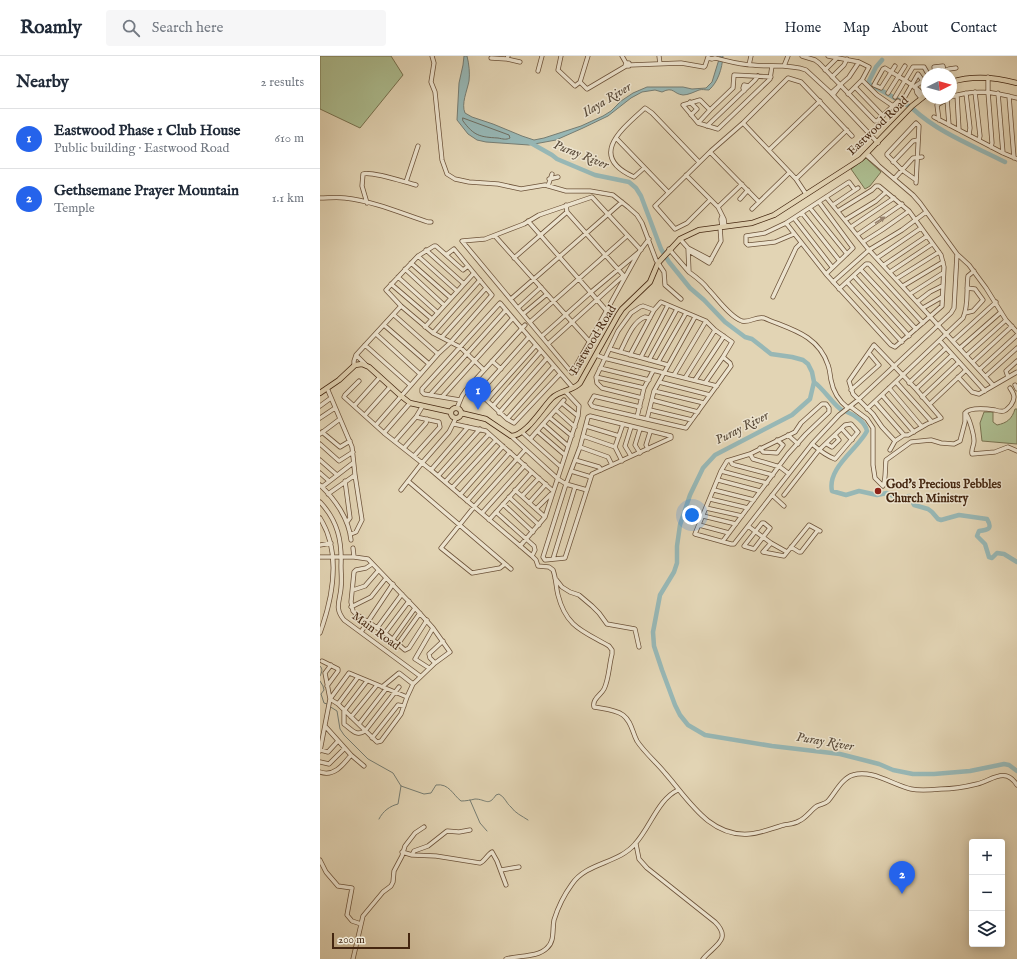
<!DOCTYPE html>
<html lang="en">
<head>
<meta charset="utf-8">
<style>
  body { margin:0; font-family:"IM FELL English",serif; background:#f6f6f7; color:#1f2937 }
  .controls { position:absolute; right:12px; bottom:12px; display:grid; overflow:hidden; border-radius:4px; box-shadow:0 2px 10px #0003 }
  .controls button { width:36px; height:36px; display:grid; place-items:center; padding:0; border:0; border-bottom:1px solid #e0e1e3; background:#fff; color:#1f2937; font:20px sans-serif }
  .compass { position:absolute; left:601px; top:12px; width:36px; height:36px; border-radius:50%; background:#fff; box-shadow:0 2px 10px #0003; rotate:84deg }
  .scale { position:absolute; left:12px; bottom:10px; width:78px; box-sizing:border-box; padding-left:4px; border:2px solid #442610; border-top:0; font-size:11px; line-height:14px; white-space:nowrap; color:#442610; -webkit-text-stroke:3px #ece3ce; paint-order:stroke }
  .you { position:absolute; left:372px; top:459px; width:14px; height:14px; margin:-10px; border:3px solid #fff; border-radius:50%; background:#1a73e8; box-shadow:0 0 0 6px #1a73e833 }
  .badge { display:grid; place-items:center; width:26px; height:26px; border-radius:50%; background:#2563eb; color:#fff; font-size:13px; font-weight:700 }
  .pin { position:absolute; translate:-50% -33px; filter:drop-shadow(0 1px 2px #0008) }
  .pin::after { content:''; position:absolute; top:21px; width:14px; height:12px; background:inherit; clip-path:polygon(0 0,100% 0,50% 100%) }
  .list { margin:0; padding:0; list-style:none }
  h2 { display:flex; justify-content:space-between; align-items:center; height:52px; margin:0; padding:0 16px; font-size:17px }
  h2 small { font-size:13px; font-weight:400; color:#747a83 }
  .list li { display:grid; grid-template-columns:26px 1fr auto; gap:12px; align-items:center; box-sizing:border-box; height:60px; padding:0 16px; border-top:1px solid #e0e1e3 }
  .list b { display:block; font-size:15px; white-space:nowrap }
  .list p { margin:0; font-size:13px; white-space:nowrap; color:#747a83 }
  .list em { font-size:13px; font-style:normal; color:#747a83 }
  .icon { flex:none; width:22px; height:22px; fill:none; stroke:currentColor; stroke-width:2; stroke-linecap:round; stroke-linejoin:round }
  .map { position:relative; flex:none; width:697px; height:903px; overflow:hidden }
  header { display:flex; align-items:center; gap:24px; box-sizing:border-box; height:56px; padding:0 20px; background:#fff; border-bottom:1px solid #e0e1e3 }
  header strong { font-size:19px }
  nav { display:flex; gap:22px; margin-inline-start:auto; font-size:14px }
  .search { width:280px; height:36px; background:#f6f6f7; display:flex; align-items:center; gap:10px; box-sizing:border-box; padding:0 14px; border-radius:4px; color:#747a83; font-size:15px }
  main { display:flex }
  aside { flex:1; background:#fff }
  .map>svg:first-child { display:block }
  .green { fill:#adbe91; stroke:#787250 }
  .water { fill:#97b7b5; stroke:#767d73 }
  .lines { fill:none; stroke-linecap:round; stroke-linejoin:round }
  .shore { stroke:#6e6e62; stroke-width:1 }
  .stream { stroke:#767d73; stroke-width:1 }
  .river { stroke:#97b7b5; stroke-width:4.5 }
  .minor-casing { stroke:#6c5239; stroke-width:5 }
  .major-casing { stroke:#442610; stroke-width:6 }
  .minor { stroke:#ece3ce; stroke-width:3.5 }
  .major { stroke:#e2d4b4; stroke-width:4.5 }
  .oneway { fill:#98846f }
  .poi-dot { fill:#8f2418; stroke:#ece3ce; stroke-width:1.5 }
  .labels { text-anchor:middle; dominant-baseline:central; stroke-width:3; stroke-linejoin:round; paint-order:stroke }
  .street-label { font-size:12px; fill:#442610; stroke:#ece3ce }
  .poi-label { font-size:12px; font-weight:bold; fill:#442610; stroke:#ece3ce; text-anchor:start }
  .water-label { font-size:13px; font-style:italic; fill:#594a39; stroke:#ece3ce }
</style>
</head>
<body>
<header>
<strong>Roamly</strong>
<div class="search"><svg class="icon" aria-label="search" viewBox="0 0 24 24"><circle cx="10" cy="10" r="6"/><path d="M15 15l6 6"/></svg>Search here</div>
<nav><a>Home</a><a>Map</a><a>About</a><a>Contact</a></nav>
</header>
<main>
<aside>
<h2>Nearby<small>2 results</small></h2>
<ul class="list">
<li><span class="badge">1</span><div><b>Eastwood Phase 1 Club House</b><p>Public building · Eastwood Road</p></div><em>610 m</em></li>
<li><span class="badge">2</span><div><b>Gethsemane Prayer Mountain</b><p>Temple</p></div><em>1.1 km</em></li>
</ul>
</aside>
<div class="map">
<svg width="697" height="903" viewBox="0 0 697 903">
  <rect width="100%" height="100%" fill="#e2d4b4"/>
  <filter id="stains"><feTurbulence type="fractalNoise" baseFrequency=".005" numOctaves="4"/><feColorMatrix values="0 0 0 0 .2 0 0 0 0 .09 0 0 0 0 .02 0 0 0 .5 -.17"/></filter>
  <radialGradient id="worn" r=".72"><stop offset=".6" stop-color="#630" stop-opacity="0"/><stop offset="1" stop-color="#630" stop-opacity=".3"/></radialGradient>
  <path class="green" d="M0,0H71L83,19L40,72L0,53Z
    M546,102L561,116L550,130L545,133L531,113Z
    M695,353H697V388L662,385L660,367L664,356H673V366L677,369C687,367 692,363 695,353Z"/>
  <path class="water" d="M144,0H147C149,8 150,17 149,25C147,35 141,48 145,57L152,61L173,68L202,80L214,84L224,82L261,70L283,60L291,55L301,45L313,37L327,31H363L372,33L386,32L392,26L400,0H403C402,13 398,26 389,34C385,34 382,33 379,34C374,36 368,39 363,39C353,38 354,30 342,36L335,34L322,36L311,42L288,60L263,72L236,84L209,89L166,86L157,84L148,78L137,64L139,27L143,9Z"/>
  <g class="lines">
    <path class="shore" d="M143,62L189,79L190,82C186,84 183,83 178,82C160,81 154,80 143,65Z"/>
    <path class="stream" d="M0,610C3,613 2,616 0,620
      M0,625L3,630L4,634L1,638L4,647L7,648
      M9,650L17,655L20,673L24,679L48,703L73,717L81,730L104,738L111,737L116,729C129,727 133,739 141,745C146,745 151,744 155,743C166,743 168,751 176,739L179,738C185,741 186,747 191,751C195,757 202,760 208,764
      M150,744L160,767L167,775
      M59,763C63,755 70,750 78,748L81,730"/>
    <path class="river" d="M562,4L556,11L548,27L589,50
      M593,53C619,77 654,90 685,106
      M209,86L232,99L237,103L275,119L309,126L316,132L321,140L341,193L349,206L370,232L384,244L405,266L425,281L432,283L451,298L472,301L483,304L488,308L492,316L494,326L490,343L472,359L395,399L383,412L370,439L360,469L357,490V507L354,516L340,539L333,576L334,590L342,614L355,649L360,659L368,669L385,679L452,690L520,698L559,708L573,714L593,718H614L650,715L684,708L689,709L697,715
      M494,326C504,333 514,350 523,355
      M527,356C535,359 545,366 547,375C537,394 507,412 512,435L526,439L539,435L557,439L567,437L579,443L582,444L589,440L594,449L608,453L612,456L618,463L621,464L639,459L667,463C673,473 668,474 659,475L657,480L665,488L669,501L672,502L677,497L684,498L697,506"/>
    <g class="minor-casing">
      <path id="minor" d="M112,0L114,7L111,26L115,36L122,104L127,118L135,123L149,126L178,128L201,133L225,129L246,135H270L293,139L308,151L317,159L322,167L336,204L344,216L345,229L361,243
        M188,0L187,3L200,6
        M241,0L238,14L255,30L260,26
        M268,0L260,26L267,33L306,10
        M302,0L306,7L305,10H309V7H306
        M339,0L340,8
        M482,0L495,4L499,7L555,65H557L578,45
        M508,0L539,6L549,11L542,24L528,38
        M171,2L187,3
        M388,2L392,3L395,2C408,5 420,9 433,9C450,11 470,8 486,14L511,37L558,87
        M310,9L361,7L384,11L385,10L388,1
        M429,9L431,0
        M464,10L468,0
        M575,10L561,32L554,29L563,13L565,12C578,21 595,28 604,40
        M505,14L517,2
        M218,15L222,0
        M615,18L629,13L636,12
        M615,18L614,11L623,10L624,15
        M451,21L414,19L413,32L390,54L380,44L363,49L378,67L398,73L450,23L452,10
        M512,21L524,9L527,3
        M668,21V36L672,87L671,91
        M542,24L557,39L573,50
        M535,31L563,60
        M594,31L607,22
        M596,33L597,37L601,42
        M424,35L423,32L424,29L429,30
        M655,36L660,80L659,84
        M511,37L529,21L539,6
        M568,37L585,10
        M646,37L650,72L649,79
        M678,37L683,97
        M513,39L519,31
        M637,39L639,74
        M689,40L694,102
        M575,41L593,11H604L608,18
        M631,41C653,33 674,36 697,42
        M627,43L629,69
        M583,44L598,18L603,25
        M370,46L377,53L371,59
        M614,61L683,97L697,103
        M619,64L617,49L629,42
        M378,67L390,54
        M423,67L476,123L486,138
        M387,70L435,24L438,20
        M296,82L348,136
        M449,94L500,45
        M390,96L439,146
        M546,99L593,139L600,147L637,198L649,209L666,232L686,264L697,276
        M549,99L558,109
        M573,106L593,85L598,84
        M324,112L314,121C267,100 302,73 325,52L332,57L379,106
        M366,119L398,151L404,163L405,170
        M229,123L238,121
        M476,123L527,74
        M574,123L593,102L602,101
        M86,126L98,90
        M596,127L599,70L596,67L567,98V99L582,114L596,124
        M228,130L232,118
        M506,141L549,194L673,329
        M0,142C8,142 17,141 25,142C53,145 81,157 108,166H111
        M420,143L428,134
        M390,144L367,167L355,173L335,150L391,95L423,67L468,22L481,26L532,80
        M499,146L533,192L506,218
        M47,147L42,130L43,118C52,115 84,126 96,129
        M246,149L247,156L304,220
        M513,149L538,132
        M398,151L422,128
        M490,152L527,198
        M432,153L469,117
        M482,157L519,204
        M474,162L512,211
        M525,164L556,145L566,136
        M208,165L286,254
        M466,167L506,218L571,289L575,291L622,250L624,211L621,199L589,155L559,130H556L552,134L518,155
        M402,171L401,163L402,160
        M531,171L574,142
        M474,178L455,186L428,189L426,187V180L445,177L466,167L529,126L535,134
        M537,179L582,148
        M175,180L269,285
        M360,183L368,192L369,216C376,221 383,226 388,233C397,242 410,261 422,265C430,267 436,260 444,262C469,273 498,278 508,309C510,314 510,319 511,324C513,335 519,345 528,352
        M543,186L562,174L589,155
        M368,192L391,204
        M349,193L369,216
        M106,194L144,228
        M369,195L389,207L401,185L400,171
        M319,196L252,317L142,185L165,183L204,168L219,159L272,141L321,194
        M98,200L137,235
        M194,202L247,156
        M557,202L601,172
        M91,207L131,242
        M564,209L607,180
        M148,210L143,214L116,190H114L98,200L66,234L81,250L113,277L140,291L164,314
        M85,213L124,249
        M541,214L596,273
        M570,216L612,188
        M534,220L589,280
        M78,221L118,257
        M576,223L619,196
        M513,226L549,194L582,174L606,156
        M527,226L582,286
        M71,228L112,263
        M583,230L623,206
        M519,233L546,208H549L603,267
        M590,238L623,217
        M453,241L476,192L481,187
        M191,243L302,146
        M597,246L610,236L622,230
        M198,252L221,231
        M603,252L622,241
        M645,257L653,255L663,244L655,233L647,232
        M203,258L227,238
        M74,259L118,298
        M210,266L307,180
        M64,269L109,308
        M105,271L154,217
        M113,277L160,224
        M56,278L100,318
        M222,280L270,237L319,196L329,183
        M122,281L166,232
        M209,281L160,336V338L187,363L194,367L240,318
        M620,285L665,335
        M633,285L676,246
        M228,288L303,220
        M45,289L90,329
        M640,292L681,256
        M290,293L348,309
        M300,296C306,285 312,266 325,261L330,262
        M36,299L46,309
        M276,299L284,302L397,330
        M310,299L334,254L341,246L386,265L395,274L412,286L403,301L410,307L411,310L366,372L275,351L272,350L270,347L274,340L320,351
        M647,299L686,264
        M321,301L348,249
        M329,304L357,253
        M172,305L181,313
        M338,306L366,257
        M653,306L692,270
        M34,310V305L36,299L81,250
        M280,312L329,324
        M660,313L697,279
        M354,319L386,265
        M666,320L697,292
        M276,321L324,332
        M638,321L652,336L659,338L697,316
        M688,321L686,315L697,305
        M365,322L395,274
        M375,324L404,280
        M39,325L25,339L24,341L64,377L111,414L212,500L215,494L214,490L176,456
        M339,326L390,339
        M576,326L612,366
        M385,327L403,301
        M589,327L626,292
        M695,329L697,333
        M7,332L32,391L35,419L42,464L36,476L31,478
        M569,332L602,371
        M596,333L632,299
        M531,334L559,309L549,297
        M334,335L384,347
        M110,339L186,254
        M562,339L594,376
        M122,341L193,262
        M602,341L639,306
        M322,342L282,332L277,327L276,321L298,275L311,257L320,251L323,250L334,254
        M140,344L104,338L102,336V333L180,247L253,332
        M167,344L216,289
        M332,344L378,356
        M555,346L584,379
        M242,347L258,360
        M610,348L646,314
        M0,350L11,342
        M34,350L60,321
        M173,350L221,295
        M531,351L547,363L553,372V409L555,422L563,430C566,424 565,412 566,404L591,386L611,384L621,387L634,388L640,385L645,366V357
        M137,352L142,340L146,334L205,269
        M547,353L643,262C649,249 646,234 648,220L654,215
        M236,354L255,371
        M330,354L372,364
        M179,357L227,302
        M645,357C649,360 654,379 654,385C654,390 651,393 652,398L675,396L688,391L697,395
        M645,357C650,351 668,353 675,354C678,355 681,356 684,355C687,354 689,351 691,349C696,342 694,338 690,332
        M45,359L70,331
        M270,360L351,380V382L272,418L245,502L225,504L223,501L246,428L260,391L268,361Z
        M229,361L252,380
        M317,361L324,332L333,315
        M0,362L15,352
        M187,363L234,310
        M327,363L334,335L375,261
        M134,368L166,375L233,435
        M223,368L248,390
        M56,369L118,298L131,286L172,239L134,193L126,199
        M266,370L299,380
        M522,373L532,384
        M217,375L245,399
        M2,376L20,391L30,385
        M202,376L241,411
        M64,377L90,347
        M0,378L20,363
        M468,379L478,388
        M191,380L238,423L246,428L267,434
        M263,380L295,391
        M211,382L244,344
        M75,385L96,361L102,351
        M0,388L19,405L33,396
        M507,388L512,391L519,384L515,379
        M260,391L288,401L292,409
        M84,392L106,367L107,363
        M440,392L443,396L457,397L463,389L457,384
        M328,393L326,389L330,376
        M570,394L575,385L584,379H588L607,368L621,362L596,333L554,289L529,325L533,338L553,358L562,371L575,385
        M320,397L315,389L320,373
        M430,398L433,403L460,411L468,417
        M94,400L120,371L119,366L96,361
        M311,400L305,390L311,371
        M0,404L17,419
        M255,404L279,411L281,414
        M410,404L412,408L415,409L453,419
        M302,405L295,391L303,368
        M111,414L148,371
        M251,415L271,421
        M401,415L447,427
        M0,417L9,425
        M118,420L160,373
        M398,424L440,435
        M25,425L30,462L27,466
        M88,425L191,513
        M125,426L169,378
        M0,429C15,443 29,463 31,484
        M2,431L33,407
        M132,432L176,384
        M81,434L102,407L129,376L136,362
        M195,434L225,461
        M394,434L434,444
        M8,438L35,419
        M140,439L183,390
        M452,439L464,450
        M464,439L499,394L525,369L531,368L538,376L515,403C507,400 499,394 492,388
        M202,440L219,422
        M189,441L219,469
        M390,443L428,452
        M147,445L190,396
        M0,446C18,465 22,485 21,510C21,517 22,524 21,532C20,545 14,552 24,564L100,620
        M209,447L226,428
        M183,448L213,476
        M386,452L422,460
        M216,453L231,438
        M162,457L205,409
        M383,460L416,468
        M0,462C22,497 13,541 0,577
        M169,464L212,416
        M442,467H444L450,472L434,493L424,490Z
        M379,469L409,477
        M428,470L451,487L467,496
        M403,485L468,398L486,378L509,356V352L506,348H502L481,367L475,376L430,398L407,405L401,415L375,478L411,488H414L492,388L519,359L538,344L631,257L634,252L637,198
        M451,487L443,496L464,500L489,469L500,475
        M0,489L11,487
        M200,490L225,461L258,360L259,350L245,335
        M471,491L479,496H481L498,474
        M33,492L34,501
        M212,500L216,504L218,510L229,511L233,514C236,522 236,531 238,539C246,571 263,575 289,590L292,594V598C289,609 289,623 284,633C281,639 272,643 274,651C283,653 294,653 303,659C312,666 312,676 317,685C324,696 337,707 345,717C368,743 389,781 429,778C442,777 452,772 464,769C469,768 474,768 479,765C486,762 491,754 497,750C501,748 505,748 508,745C515,737 522,722 533,719C552,713 573,729 591,733C600,735 611,734 621,733C633,733 645,731 657,728C671,725 685,710 697,729
        M0,501H34L48,503L95,552L113,572L130,596L115,607L93,628L87,641L81,658L61,685L57,686L18,648L10,643
        M233,503L255,431
        M52,508L46,512L36,514L34,516L31,546L33,555L36,558L65,577L85,594L89,592L107,564
        M185,508L180,512L152,517L121,492L154,451L205,394
        M235,522L242,531L250,536L259,539L272,550L279,557L287,568L315,573L319,591
        M33,534L45,530L58,515
        M31,551L51,541L66,522
        M57,572L82,538
        M41,576L73,528
        M65,577L89,545
        M73,583L95,552
        M78,588L100,557
        M2,605L18,613V615L7,630
        M115,607L110,602L109,598L123,585
        M109,612L95,603L113,572
        M47,625L24,655V668C31,673 36,681 45,675L79,631
        M62,631L79,617L93,628
        M10,643L29,617L87,641
        M18,648L38,621
        M31,661L57,629
        M39,668L66,633
        M5,670L31,699L44,710
        M52,682L78,649L84,650
        M0,694L8,696L18,685
        M0,695L10,643L5,617L11,609
        M0,706L9,708L25,692
        M0,716C14,721 23,709 31,699
        M316,788L319,803L327,812L395,866C413,884 393,890 383,903
        M82,796L92,799L116,800L160,807C164,806 167,799 172,796L177,805L186,829
        M92,799L94,795L108,790L127,775L139,776L150,774
        M0,804L6,816L18,830L32,832L27,859L32,865L41,868
        M181,814L199,811
        M33,903L43,860L63,836L71,830L73,826L74,815L82,800L85,790L95,777L104,771
        M186,903C198,899 217,902 227,892C235,885 232,874 234,864C238,851 244,839 252,828C267,806 298,808 315,788C330,772 338,743 358,734"/>
    </g>
    <g class="major-casing">
      <path id="major" d="M631,26C653,19 675,21 697,27
        M0,337L19,324L35,309L42,308L49,311L81,340L90,347L131,356
        M131 357a5 5 0 1 1 10 0a5 5 0 1 1-10 0Z
        M141,357L166,363L191,380C206,380 222,352 232,342C240,334 253,335 260,327L298,259L302,253L330,226L338,207L360,183L379,174L432,167L454,159L541,103L592,50L607,38"/>
    </g>
    <use href="#minor" class="minor"/>
    <use href="#major" class="major"/>
  </g>
  <defs><path id="oneway-solid" d="M-6-.8H1V-3.2L6.5 0L1 3.2V.8H-6Z"/></defs>
  <use class="oneway" href="#oneway-solid" transform="translate(560 164) rotate(-33)"/>
  <circle class="poi-dot" cx="558" cy="435" r="4"/>
  <g class="labels">
    <g class="street-label">
      <text transform="translate(558 70) rotate(-44)">Eastwood Road</text>
      <text transform="translate(273 284) rotate(-59)">Eastwood Road</text>
      <text transform="translate(56 575) rotate(36)">Main Road</text>
    </g>
    <g class="poi-label">
      <text x="566" y="428">God's Precious Pebbles<tspan x="566" dy="14">Church Ministry</tspan></text>
    </g>
    <g class="water-label">
      <text transform="translate(287 44) rotate(-31)">Ilaya River</text>
      <text transform="translate(261 99) rotate(22)">Puray River</text>
      <text transform="translate(422 372) rotate(-27)">Puray River</text>
      <text transform="translate(505 686) rotate(10)">Puray River</text>
    </g>
  </g>
  <rect width="100%" height="100%" filter="url(#stains)"/>
  <rect width="100%" height="100%" fill="url(#worn)"/>
</svg>
<div class="controls">
<button>+</button>
<button>−</button>
<button><svg class="icon" aria-label="layers" viewBox="0 0 24 24"><path d="M12 4l9 5-9 5-9-5zM3 14l9 5 9-5"/></svg></button>
</div>
<svg class="compass" viewBox="-18 -18 36 36"><path d="M0-13l5 13h-10z" fill="#e53935"/><path d="M0 13l5-13h-10z" fill="#747a83"/></svg>
<div class="scale">200 m</div>
<div class="you"></div>
<div class="pin badge" style="left:158px;top:354px">1</div>
<div class="pin badge" style="left:582px;top:838px">2</div>
</div>
</main>
</body>
</html>
